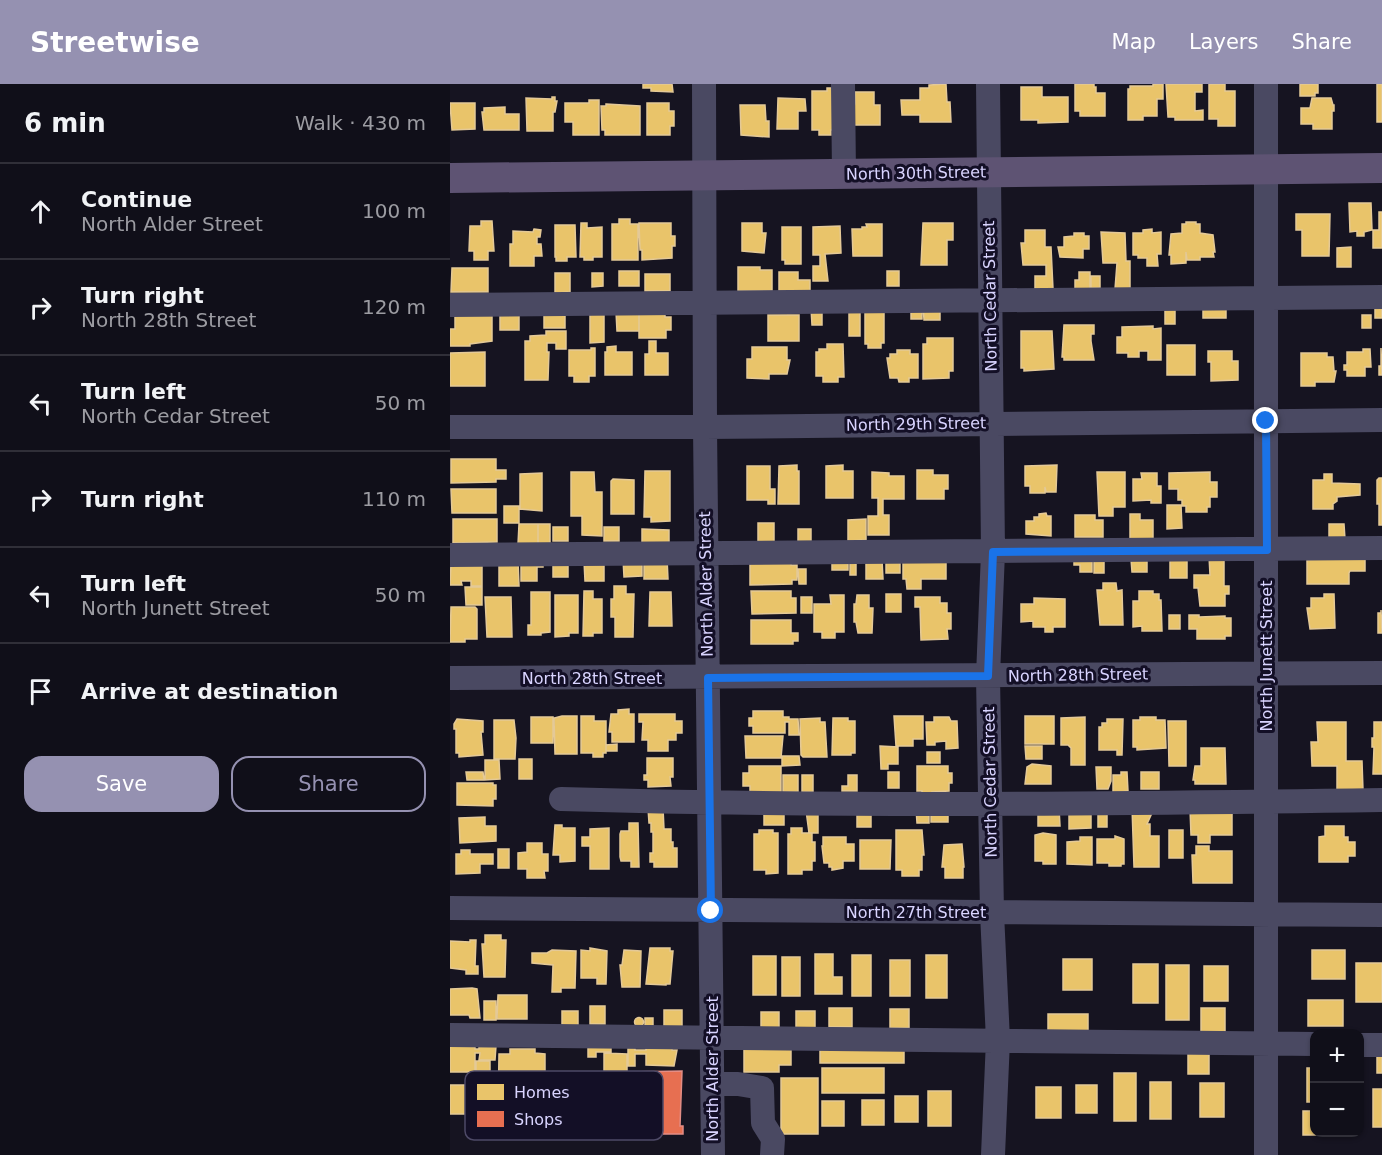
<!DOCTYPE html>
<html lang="en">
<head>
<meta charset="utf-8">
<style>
  body { margin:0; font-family:"DejaVu Sans",sans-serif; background:#1e1d26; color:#f1f3f6 }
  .controls { position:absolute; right:18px; bottom:18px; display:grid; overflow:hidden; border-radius:12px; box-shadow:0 2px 4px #0004 }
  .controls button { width:54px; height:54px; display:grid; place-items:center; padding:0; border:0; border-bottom:2px solid #302f38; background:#100f19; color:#f1f3f6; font:30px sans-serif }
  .stop { position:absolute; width:18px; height:18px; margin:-14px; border:4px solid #1a73e8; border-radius:50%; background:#fff }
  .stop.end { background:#1a73e8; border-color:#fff; box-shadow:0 2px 6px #0008 }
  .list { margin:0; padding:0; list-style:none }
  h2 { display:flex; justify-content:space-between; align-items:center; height:78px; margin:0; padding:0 24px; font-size:26px }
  h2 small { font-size:20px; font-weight:400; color:#9c9ca2 }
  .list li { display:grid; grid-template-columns:39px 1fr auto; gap:18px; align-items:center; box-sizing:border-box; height:96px; padding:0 24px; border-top:2px solid #302f38 }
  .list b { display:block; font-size:22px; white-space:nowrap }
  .list p { margin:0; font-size:20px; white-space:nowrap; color:#9c9ca2 }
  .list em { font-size:20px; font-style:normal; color:#9c9ca2 }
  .actions { display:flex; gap:12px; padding:18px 24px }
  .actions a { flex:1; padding:14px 0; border:2px solid #9591b1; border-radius:18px; text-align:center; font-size:21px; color:#9591b1 }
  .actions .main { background:#9591b1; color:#fff }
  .icon { flex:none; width:33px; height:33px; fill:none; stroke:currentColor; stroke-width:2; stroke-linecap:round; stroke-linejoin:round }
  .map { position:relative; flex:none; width:932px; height:1071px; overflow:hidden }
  header { display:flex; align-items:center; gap:36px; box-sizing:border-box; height:84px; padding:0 30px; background:#9591b1; color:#fff }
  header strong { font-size:28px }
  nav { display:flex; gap:33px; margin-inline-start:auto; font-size:21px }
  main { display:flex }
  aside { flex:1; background:#100f19 }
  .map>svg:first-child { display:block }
  .homes { fill:#e9c46a; stroke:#e4c997; stroke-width:1.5 }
  .shops { fill:#e76f51; stroke:#e38d85; stroke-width:1.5 }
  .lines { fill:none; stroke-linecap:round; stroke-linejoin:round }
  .minor { stroke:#4a4962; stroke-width:24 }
  .major { stroke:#5e5373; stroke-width:30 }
  .route { stroke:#1a73e8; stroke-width:8 }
  .labels { text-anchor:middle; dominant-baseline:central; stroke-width:6; stroke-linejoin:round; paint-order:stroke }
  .street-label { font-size:16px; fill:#d9d4ff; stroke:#130f26 }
  .key { fill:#130f26; stroke:#4e4a67; stroke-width:1.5 }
  .key-label { font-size:16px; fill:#d9d4ff }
</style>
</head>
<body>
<header>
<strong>Streetwise</strong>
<nav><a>Map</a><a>Layers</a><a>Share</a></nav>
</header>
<main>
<aside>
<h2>6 min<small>Walk · 430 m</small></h2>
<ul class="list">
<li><svg class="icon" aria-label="ahead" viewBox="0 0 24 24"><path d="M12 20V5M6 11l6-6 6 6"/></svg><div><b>Continue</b><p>North Alder Street</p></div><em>100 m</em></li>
<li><svg class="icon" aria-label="right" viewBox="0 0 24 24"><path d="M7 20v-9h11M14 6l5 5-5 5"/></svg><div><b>Turn right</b><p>North 28th Street</p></div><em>120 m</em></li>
<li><svg class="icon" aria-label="left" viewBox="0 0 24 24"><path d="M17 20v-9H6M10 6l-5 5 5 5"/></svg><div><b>Turn left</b><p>North Cedar Street</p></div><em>50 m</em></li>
<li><svg class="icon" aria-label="right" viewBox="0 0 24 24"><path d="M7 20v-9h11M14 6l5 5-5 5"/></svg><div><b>Turn right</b></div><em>110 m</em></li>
<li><svg class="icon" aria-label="left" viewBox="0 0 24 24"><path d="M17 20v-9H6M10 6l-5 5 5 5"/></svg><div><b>Turn left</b><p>North Junett Street</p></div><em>50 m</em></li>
<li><svg class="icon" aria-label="arrive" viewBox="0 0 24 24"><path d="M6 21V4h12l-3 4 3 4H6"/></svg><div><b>Arrive at destination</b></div></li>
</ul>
<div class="actions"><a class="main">Save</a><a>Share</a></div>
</aside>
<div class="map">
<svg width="932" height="1071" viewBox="0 0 932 1071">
  <rect width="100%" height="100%" fill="#161421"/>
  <path class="homes" d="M193,0H222L223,8L201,7V4H193Z
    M496,0L497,18H500L501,38H470V31H452L451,16H470V4H479V1Z
    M625,0H644V3H646V9H655V32H630V27H625Z
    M703,0H713V15H707V32H693V36H678V5H680V2H703Z
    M716,0H752V8H745V27L753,26V36H725V33H718Z
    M759,0H775V7H785V42H768V35H759Z
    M850,0H868V9H865V12H850Z
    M927,0H932V38H927Z
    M571,3H592V13H618V38L588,39V36H571Z
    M377,4H388L386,46H381V51H369V46H362V7H377Z
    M405,8H424V21H430V41H400V20H405Z
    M102,13H105V17H107L105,28H103V47H77L76,14L102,15Z
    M328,14L355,15L356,27H348V45H327Z
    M862,14H881L883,21H884V27H882V45H863V40H851V24H860Z
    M139,16H149V51H123V38H115V19H139Z
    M0,19H25V45L2,46Z
    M197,19H219V27H224V42H220V51H197Z
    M156,20L190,22V51H155V46H152L151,22H156Z
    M290,21H315L316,37H319V53L291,51Z
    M55,23V30H69V46H34L32,28H34V24Z
    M899,119H921L922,146L914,148V152H907V147L900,148Z
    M929,128H932V164H923V146H929Z
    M846,130H880L879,172H852V146H846Z
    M169,135H180V140H188V176H162V140H169Z
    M31,137H42L44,167H38V176H24V167H19L20,142H31Z
    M736,138H746V140H750V149L763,151L765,168H763L764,173H750V176H737L736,168V179L721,180V171H719L721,150L732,149V140H736Z
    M131,139H137V144L152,143V173H143V176H134V173H130Z
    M189,139H221V152H225V162H222V174L192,176V166H190Z
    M292,139H312V149H316L314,169L292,167Z
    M473,139H503V156H497V181H471Z
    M416,140H432V172H403L402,145H412V143H417Z
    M105,141H125L126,173H117V177H106V173H105Z
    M390,142L391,169L375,170L378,197H363V182H370V171H363V143Z
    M332,143H351V180H335V176H332Z
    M84,145L91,146L90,153H87V160H91L92,172H84V182H60V160H63V147L83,148Z
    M702,145V149L711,148V170H707L708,182H697V174H688V171H683V149H693V146Z
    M575,146H595V163H601L603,205H585V192H596V181H573L571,159H575Z
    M651,148L675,149L676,177H680V205H665L667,179H653Z
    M624,149H634V152H639V165H633V174L610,173L608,163H614V153L624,152Z
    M901,163V183H887V164Z
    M288,183H310V186H322V207H288Z
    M2,184H38V208H1Z
    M169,187H189V202H169Z
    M437,187H449V202H437Z
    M329,188H348V196H360V207H329Z
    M629,188H640V205H625V196H629Z
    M105,189H120V208L105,209Z
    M142,189H153V202L142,203Z
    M195,190H220V207H195Z
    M641,192H650V204H641Z
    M932,218V234H925V219Z
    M753,219H776V234H753Z
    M415,221H434V259H431V264H418V260H415Z
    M461,221H472V235H461Z
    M473,221H490V236H474Z
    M94,223H115V244H94Z
    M189,224H215V233H221V246H216V254H189Z
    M361,224H372V241H362Z
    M189,225V247H167L166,228Z
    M715,225H725V240H715Z
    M399,226H410V252H399Z
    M50,227H69V246H50Z
    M140,229H154V258L140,259Z
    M5,230L42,231V257L20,260V262H0V245H5Z
    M318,231H349V257H318Z
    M912,231H921V244H912Z
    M614,241H644V250H641V257L644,276H614V273H612Z
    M703,242V245L711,244V276H698V267H689V273H678V269H667V253H672V243Z
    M96,247H116V265H106V259H97V268H99L98,296H75V257H80V252L96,251Z
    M571,247H602L604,285L574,287V284H571Z
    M477,254H503V287H499V294L473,295V260H477Z
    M199,257H206V269H218V291H195V270H199Z
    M377,260H393L394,293H388V298H373V292H366V268H369V265H377Z
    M717,261H745V291H717Z
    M166,262V268H182V291H155V268H157V263Z
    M302,263H337V276H340L337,290H319V295L297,294V275H302Z
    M141,264H145V292H139V298H124V292H119V266H141Z
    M931,264L932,291H929V282H931Z
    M913,265H920L921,283H915V292H897V286H894V281H897V268H913Z
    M447,266H460V270H468V294H459V298H449L448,294H440L437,274H440V270H447Z
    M758,267H782V277H788V296L761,297V278H758Z
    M35,268V302H0V269Z
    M851,269H877V273H883L884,287H886L884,298H865V302H851Z
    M1,375H46V386H56V395H46V398L1,399Z
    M347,381V387H349V420H328L329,382Z
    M393,381V387H403V414H376V382Z
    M607,381L606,408H596L595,403V409H580V402H575V382Z
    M297,382H320V405H325V420H318V416H297Z
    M467,386H483V391H498V405H494V415H467Z
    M195,387H220V437L201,438V433H194Z
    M121,388H144L145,408H152V452L132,451V432H121Z
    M422,388L439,389V392H454V415H433V431H439V451H418V432H428V414H422Z
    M647,388H675V423H663V432H649Z
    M760,388V398H767V413H760V423H757V428H736V422H732V416H728V405H719V389Z
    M92,389V427L70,425V390Z
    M691,389H707V402H711V419H701V416L683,417V395H692Z
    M874,390H882V399L910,400V411L887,413V417L883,420V425H863V396H874Z
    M929,394H932V441H929V420H927V396Z
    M163,395L184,396V430H161V397Z
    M1,405H46V429H2Z
    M717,421H731L732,444L717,445Z
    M54,422H69V439H54Z
    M596,429L597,432H601V452L576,450V437H584V433H589V430Z
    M680,430H690V436H703V456H680Z
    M625,431H645V436H653V453H625Z
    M3,435H47V458L3,459Z
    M416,435V456L398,457V436Z
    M308,439H324V460H308Z
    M69,440H88V461L68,460Z
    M88,440H100V461H88Z
    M879,440H894L895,455H879Z
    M103,443H118V457H103Z
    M154,443H169V457H154Z
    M192,445L219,446V460H192Z
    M348,445H361V459H348Z
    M915,471V487H900L899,489V500H857V476Z
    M644,472H654V489H644Z
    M759,472H774V502H779V510H775V522H750L748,504H744V491H760Z
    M382,473H398V486H382Z
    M436,473L450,479V489H436Z
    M194,474H217L218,495H194Z
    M496,474V495H471V505H457L456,495H453V475Z
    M624,474H642V488H630V481H624Z
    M720,474H737V494H720Z
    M32,475V502H21V497H11L12,501H0L1,480Z
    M173,475H192V492L174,493Z
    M681,475H697V488H682Z
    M71,476H93V483H87V497H71Z
    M103,476H118V493H103Z
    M400,476H406V491H400Z
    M416,476H432L433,495H416Z
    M49,477H68L69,502H49Z
    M134,477H154V497H135Z
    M300,477H341V481H347V496H342V500L300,501Z
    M348,485H356V500H349Z
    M653,499H666L667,507L672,506L673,541H650L647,506H653Z
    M164,502H176V510H184L183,553H165V533H161V515H164Z
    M15,503H32V521H16Z
    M134,507H143V515H152V549H143V552H133Z
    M301,507H341V514H346V529L302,530Z
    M689,507H703V510H709V516H711L712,547H692V542L683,543V517H689Z
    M81,508H100V548L91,549V551H78V541H81Z
    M200,508H221L222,542H199Z
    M436,510H451V528H436Z
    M874,510H884L885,544L860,545L857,524H861V514H874Z
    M105,511H128V549H119V552L105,553Z
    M380,511H394V548H385V554H372V548H364V520H381Z
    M407,511H419V524H423L422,549H408L406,538H404V520H406Z
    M35,513H61L62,553H37Z
    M351,513H362V529H351Z
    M465,513H490V519H497V529H501V545H497L498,555L471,556L470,523H465Z
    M584,514L615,515V543H603V548H595V543H583V537L571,538V520H584Z
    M1,523H25L27,525V555H15V558H0Z
    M931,526L932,549H928V529H931Z
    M719,531H730V545H719Z
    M739,531H749V533L775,532V534H781V552H775V555H747V545H739Z
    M301,536H341V549H348V557H343V560H301Z
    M179,625V630H184V658H162V648H159L161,630H168V626Z
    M303,627H333V633H339V635H348L349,651H339V638H335V649H303V642H299V634H303Z
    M189,630H225V637H232V649H226V656H218V667H198V656H192L193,638H189Z
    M112,632H127V670H105L104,634Z
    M131,632H144V637H156V669H153V673H143V669H131Z
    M444,632H473V655H463V662H446Z
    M575,632H604V660H575Z
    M81,633H103V659H81Z
    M484,633H499L501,637H507L508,664L496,665V657L485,658V661H477L476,638H484Z
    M635,633V681H621V664L618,661H611V634Z
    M690,633H706V636H715L716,664L687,666V663H683V636H690Z
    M370,634V638H375L377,673H353L351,671L350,635Z
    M383,634H398V637H405V669H401V671H382Z
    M7,635L33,637V648H31L33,671L9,673V669H6V645H4V640Z
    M657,635H673L672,671H667V666H649V643H652V639H657Z
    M44,636H64L66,654L65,675H44Z
    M718,637H736V682H719Z
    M867,638H896V677H912L913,706H887V682H862L861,658H868Z
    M924,638H932V690H923L924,663H922V654H924Z
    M295,652H333L331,674H296Z
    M167,660V667H156V661Z
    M430,662L448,663V680H438V685H431Z
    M575,662H592V675H576Z
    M751,664H775L776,700H745V696H743L745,682H751Z
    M477,668H490V679H477Z
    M332,672H349L350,681L332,682Z
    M197,674H223V693H220L221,702L198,703V696H194V691H197Z
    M69,675H82V695H69Z
    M35,676H49L50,695L35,696Z
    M582,680L601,682V700H575L577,683Z
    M299,682H331V709H300V702H293V689H299Z
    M467,682H498V689H502V699H499V707L482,708V711H472V707H467Z
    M646,683H661V697L658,705H647Z
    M16,688H33L34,696H17Z
    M438,688H449V704H438Z
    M671,688H677L678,707L663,709V691H671Z
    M691,688H709V705H691Z
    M333,691H348V708H333Z
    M352,691H363V708H352Z
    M398,691H407V707H392V702H398Z
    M7,699H43V701H46V715H43V722L7,721Z
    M588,723L609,724L610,742H588Z
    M682,723L702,729L697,740H700V752H709V783H684Z
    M198,724H213L214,745H221V758H223V764H227V783H204V778H200V769H203V748H201V739H199Z
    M466,724H479V739H467Z
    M498,724V738H481V725Z
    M740,725H782V751H760V759H748V751H741Z
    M314,726H334V741H314Z
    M356,726H368V749H359Z
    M407,726H421V743H407Z
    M619,728H641V744L619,745Z
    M648,728H657V743H648Z
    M35,733V742H46V757L10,759L9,734Z
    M179,739H188L189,783H181V777H171L170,773V750L171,747H179Z
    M105,741H112V744H125V777L110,778V771H103Z
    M875,742H894V753H898V758H905V772H898V778H869V753L875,752Z
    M159,744V785H140V762H132V753H140V745Z
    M341,744H352V749H362V758H365V777H362V786H352V790H338V750H341Z
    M309,746H323V749H328V789L316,790V786H304V750H309Z
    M446,746H472L474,771H472V786H469V792H452V786H446Z
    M719,746H733V774H719Z
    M593,749L606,751V780H593V777H585V751Z
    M665,752L674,755V780H671V782H659V779H647V755H665Z
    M373,753H396V760H404V777H393V784L382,786V783H379V779H374L372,762H373Z
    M630,753H642V781L617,780V758L630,757Z
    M410,756H441L440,785H410Z
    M77,759H92V770H98V787H94L95,794H77V785H68V769L77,768Z
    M512,760L514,783H513V794H495V783H492L494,761Z
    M746,762H759V767H782V799H743L742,771H746Z
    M48,765H59V784H48Z
    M11,766H20V770H43V780H30V789L6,790V770H11Z
    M35,851H51V856H56L55,893H34L32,860H35Z
    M20,856H26L25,882H28V890H16V886L0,884V857L20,858Z
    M140,864L157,867L156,900H147V894H131V866L140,867Z
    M200,864H220V867H223L220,900H216V901L196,900Z
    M102,866L126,867L125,904H111V908H102L103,881L82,879V869H97Z
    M174,866L191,867L190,903H172L170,881H172Z
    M862,866H895V895H862Z
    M365,870H383V893H392V910H365Z
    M402,871H421V912H402Z
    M476,871H497V914H476Z
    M303,872H326V911H303Z
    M332,873H350V912H332Z
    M613,875H642V906H613Z
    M440,876H460V912H440Z
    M906,879H932V918H906Z
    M683,880H708V919H683Z
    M716,881H739V936H716Z
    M754,882H778V917H754Z
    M22,904L27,905L30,934H20L19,931H0V905Z
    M48,911H77V935H47Z
    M858,916H893V942H858Z
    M34,917H46V936H34Z
    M140,922H155V940H140Z
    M379,924H402V943H379Z
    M751,924H775V949H751Z
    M440,925H459V944H440Z
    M214,926H232V943H214Z
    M112,927H128V943H112Z
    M346,927H365V944H346Z
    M311,928H329V944H311Z
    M598,930H638V950H598Z
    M184.5 938a4.5 4.5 0 1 1 9 0a4.5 4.5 0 1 1-9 0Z
    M195,934H203V943H195Z
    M138,957H161V968H146V973H138Z
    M196,957H222V966H227L224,982L196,981V970H185V982H178V963H185V966H196Z
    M0,959L25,963V965H29V961L46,962L45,976H29L30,969H25V988H0Z
    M294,960H341V981H329V988H294Z
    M370,964H454V979H370Z
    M60,965H85V969L95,970V991H98L97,1032H78V994H67V1032H48L49,970H60Z
    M738,968H759V990H738Z
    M927,968H932V989H927Z
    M154,969L177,970V998H154Z
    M26,977H40V987H26Z
    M372,984H434V1009H372Z
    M857,984H864V1018H857Z
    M664,989H686V1037H664Z
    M331,994H368V1050H331Z
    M700,998H721V1035H700Z
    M750,999H774V1033H750Z
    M0,1001H25V1019H28V1024H25V1030H0Z
    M626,1001H647V1029H626Z
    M586,1003H611V1034H586Z
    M923,1005H932V1043H923Z
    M478,1007H501V1042H478Z
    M445,1012H468V1038H445Z
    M412,1016H434V1041H412Z
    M372,1017H394V1042H372Z
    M853,1027H864V1048H888V1051H853Z"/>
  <path class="shops" d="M232,987L230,1042H233V1050H175L174,999H177V988Z"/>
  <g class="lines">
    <path class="minor" d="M254,0L255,343L263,1071
      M393,0L394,90
      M538,0L543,468L538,592L542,829L548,956L543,1071
      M816,0V1071
      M0,221L932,213
      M0,343H255L932,336
      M0,471L932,464
      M0,594L932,589
      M111,715C385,723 659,720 932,716
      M0,824L932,831
      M0,951L864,960
      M910,961H932
      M263,1000H288L312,1004L313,1039L323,1055L322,1071"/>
    <path class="major" d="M0,94L932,84"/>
  </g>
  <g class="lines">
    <path class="route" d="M261,827L258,594L538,592L543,468L817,466L816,337"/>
  </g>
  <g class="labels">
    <g class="street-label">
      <text transform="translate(466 89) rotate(-1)">North 30th Street</text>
      <text transform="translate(540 212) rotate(-91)">North Cedar Street</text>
      <text transform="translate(466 340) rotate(-1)">North 29th Street</text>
      <text transform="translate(256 500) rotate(-91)">North Alder Street</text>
      <text transform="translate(816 572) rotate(-90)">North Junett Street</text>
      <text transform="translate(628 591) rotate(-1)">North 28th Street</text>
      <text x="142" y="594">North 28th Street</text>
      <text transform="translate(540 698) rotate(-91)">North Cedar Street</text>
      <text x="466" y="828">North 27th Street</text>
      <text transform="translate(262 985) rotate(-90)">North Alder Street</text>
    </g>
  </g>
  <rect x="15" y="987" width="198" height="69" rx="9" class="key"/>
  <rect x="27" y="1000" width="27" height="16" fill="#e9c46a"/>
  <rect x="27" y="1027" width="27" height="16" fill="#e76f51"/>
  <g class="key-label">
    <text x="64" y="1014">Homes</text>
    <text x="64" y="1041">Shops</text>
  </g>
</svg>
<div class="controls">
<button>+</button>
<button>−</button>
</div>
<div class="stop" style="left:261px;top:827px"></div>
<div class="stop end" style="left:816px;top:337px"></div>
</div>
</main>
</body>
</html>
